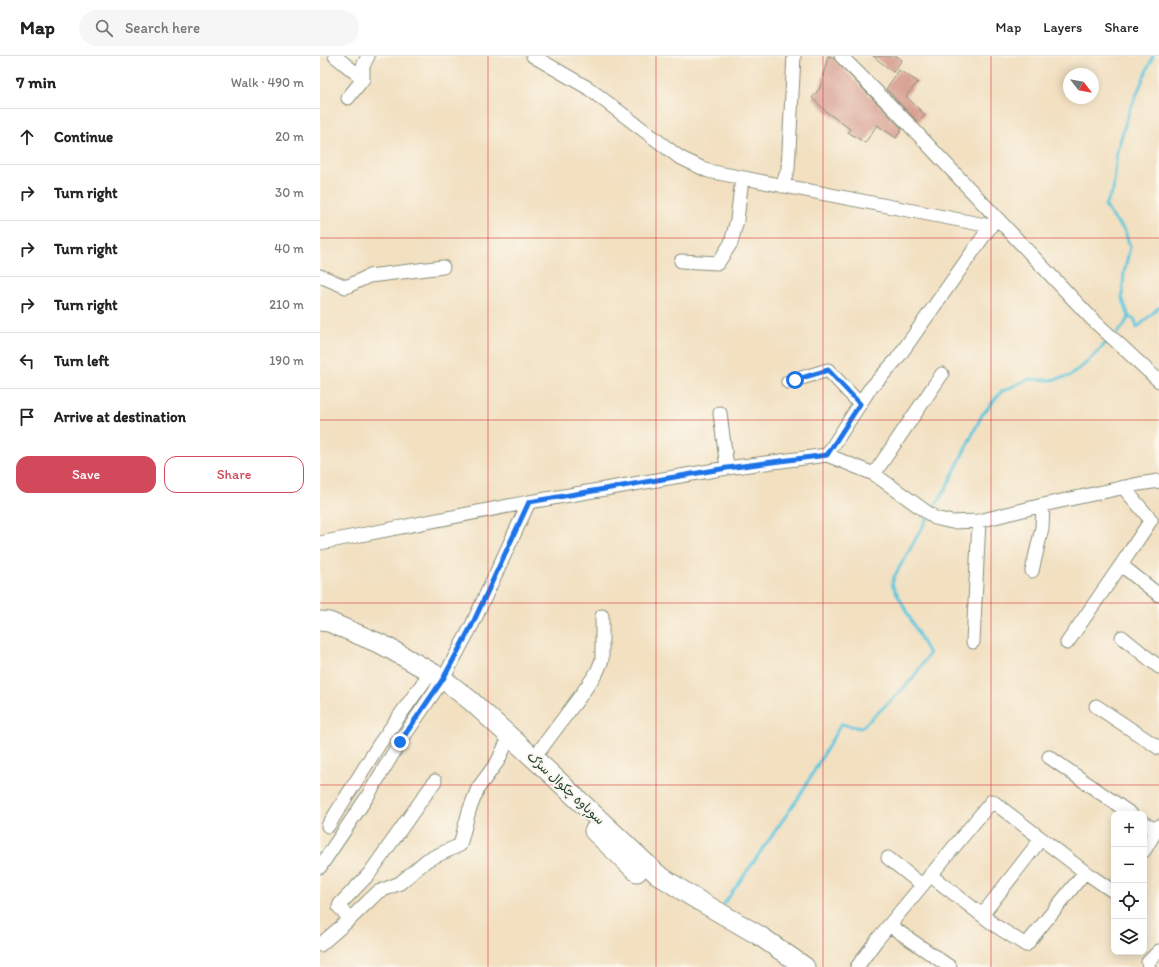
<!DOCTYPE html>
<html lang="en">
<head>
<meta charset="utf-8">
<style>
  body { margin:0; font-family:Itim,"Playpen Sans Arabic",sans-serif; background:#f6f6f6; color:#222 }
  .controls { position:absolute; right:12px; bottom:12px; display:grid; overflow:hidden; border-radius:8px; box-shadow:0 2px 10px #0003 }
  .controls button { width:36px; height:36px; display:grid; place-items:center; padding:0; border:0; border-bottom:1px solid #e0e0e0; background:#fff; color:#222; font:20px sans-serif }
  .compass { position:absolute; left:743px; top:12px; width:36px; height:36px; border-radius:50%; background:#fff; box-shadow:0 2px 10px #0003; rotate:121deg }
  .stop { position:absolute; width:12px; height:12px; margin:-9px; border:3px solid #1a73e8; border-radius:50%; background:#fff }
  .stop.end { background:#1a73e8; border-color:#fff; box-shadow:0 1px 4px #0008 }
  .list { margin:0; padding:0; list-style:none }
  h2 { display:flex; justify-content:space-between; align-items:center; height:52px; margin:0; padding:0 16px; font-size:17px }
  h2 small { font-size:13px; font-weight:400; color:#767676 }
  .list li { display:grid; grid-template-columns:26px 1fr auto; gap:12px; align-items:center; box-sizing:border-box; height:56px; padding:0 16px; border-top:1px solid #e0e0e0 }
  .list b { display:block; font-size:15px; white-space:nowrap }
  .list em { font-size:13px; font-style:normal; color:#767676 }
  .actions { display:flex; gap:8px; padding:12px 16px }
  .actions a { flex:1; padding:9px 0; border:1px solid #d1495b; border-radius:12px; text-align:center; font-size:14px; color:#d1495b }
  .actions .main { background:#d1495b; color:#fff }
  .icon { flex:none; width:22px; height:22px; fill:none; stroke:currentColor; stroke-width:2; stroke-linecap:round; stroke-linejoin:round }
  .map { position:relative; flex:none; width:839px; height:911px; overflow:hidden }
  header { display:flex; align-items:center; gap:24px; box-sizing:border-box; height:56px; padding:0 20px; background:#fff; border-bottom:1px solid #e0e0e0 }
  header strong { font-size:19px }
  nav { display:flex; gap:22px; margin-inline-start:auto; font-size:14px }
  .search { width:280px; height:36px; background:#f6f6f6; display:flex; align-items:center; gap:10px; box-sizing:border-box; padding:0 14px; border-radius:22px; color:#767676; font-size:15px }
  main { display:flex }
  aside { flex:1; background:#fff }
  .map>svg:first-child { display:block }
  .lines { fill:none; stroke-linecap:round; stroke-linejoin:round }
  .stream { stroke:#61c7de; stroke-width:3 }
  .building { fill:#d49788 }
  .minor-casing { stroke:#888e7a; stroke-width:15 }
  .highway-casing { stroke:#888e7a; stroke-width:21 }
  .minor { stroke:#fff; stroke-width:13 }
  .highway { stroke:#fff; stroke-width:19 }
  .route { stroke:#1a73e8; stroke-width:5 }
  .grid { fill:none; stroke:#d62828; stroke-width:1; stroke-opacity:0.55 }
  .labels { text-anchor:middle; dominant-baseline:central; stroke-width:4; stroke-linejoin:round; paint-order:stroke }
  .street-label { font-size:13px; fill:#1f3d34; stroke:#fbf7ec }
</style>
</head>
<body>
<header>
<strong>Map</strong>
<div class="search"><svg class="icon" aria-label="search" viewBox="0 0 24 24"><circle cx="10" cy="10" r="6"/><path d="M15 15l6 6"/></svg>Search here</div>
<nav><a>Map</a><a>Layers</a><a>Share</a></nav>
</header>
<main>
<aside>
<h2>7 min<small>Walk · 490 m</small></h2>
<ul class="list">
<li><svg class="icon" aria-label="ahead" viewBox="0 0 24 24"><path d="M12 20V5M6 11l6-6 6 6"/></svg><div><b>Continue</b></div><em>20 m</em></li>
<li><svg class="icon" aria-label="right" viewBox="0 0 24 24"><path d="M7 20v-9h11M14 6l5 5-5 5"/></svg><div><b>Turn right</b></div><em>30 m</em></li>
<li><svg class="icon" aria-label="right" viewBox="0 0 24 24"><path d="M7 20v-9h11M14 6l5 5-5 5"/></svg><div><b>Turn right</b></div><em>40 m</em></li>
<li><svg class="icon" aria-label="right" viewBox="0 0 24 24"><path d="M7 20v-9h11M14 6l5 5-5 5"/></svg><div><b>Turn right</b></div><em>210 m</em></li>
<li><svg class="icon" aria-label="left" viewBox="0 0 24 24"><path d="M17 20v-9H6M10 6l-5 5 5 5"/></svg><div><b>Turn left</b></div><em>190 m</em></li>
<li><svg class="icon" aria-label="arrive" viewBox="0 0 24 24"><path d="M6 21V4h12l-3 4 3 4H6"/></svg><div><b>Arrive at destination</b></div></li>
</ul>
<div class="actions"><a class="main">Save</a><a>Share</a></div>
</aside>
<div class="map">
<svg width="839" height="911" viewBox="0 0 839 911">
  <rect width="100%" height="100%" fill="#fbf7ec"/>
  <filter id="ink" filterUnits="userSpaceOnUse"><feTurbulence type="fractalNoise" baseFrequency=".025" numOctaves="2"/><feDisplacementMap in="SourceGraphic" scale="8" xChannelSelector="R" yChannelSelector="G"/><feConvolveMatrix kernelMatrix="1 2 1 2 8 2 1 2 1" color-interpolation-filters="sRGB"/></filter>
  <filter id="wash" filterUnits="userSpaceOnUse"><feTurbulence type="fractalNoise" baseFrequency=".012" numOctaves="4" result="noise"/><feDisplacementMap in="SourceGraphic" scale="16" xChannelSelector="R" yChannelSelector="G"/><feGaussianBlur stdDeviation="0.9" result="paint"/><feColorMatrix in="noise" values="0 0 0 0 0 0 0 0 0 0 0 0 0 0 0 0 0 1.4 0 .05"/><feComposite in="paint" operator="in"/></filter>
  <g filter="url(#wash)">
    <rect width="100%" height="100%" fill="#f2e0c1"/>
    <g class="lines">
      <path class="stream" d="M809,261L802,241L804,217L810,191L805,175L791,159L785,149L793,135L797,95L809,56L833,0
        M795,279L802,272L809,261L815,264L817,272L839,251
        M611,456L625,434L662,359L681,336L708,323L730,324L750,320L766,307L789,284
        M404,848L479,741L521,668L541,672L579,637L593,622L609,598L572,528L574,521L608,461"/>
    </g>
    <g id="blocks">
      <path class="building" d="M508,0H510L514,3L582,73L576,82L557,69L545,87L528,76L530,73L509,58L492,42L500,32Z
        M553,0H577L582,4L573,16Z
        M579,14L598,26L586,40L605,59L598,66L566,33Z"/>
    </g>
  </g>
  <g filter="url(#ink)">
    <use href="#blocks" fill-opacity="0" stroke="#888e7a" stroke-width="1"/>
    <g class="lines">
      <g class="minor-casing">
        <path id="minor" d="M15,0L43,23
          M213,0L268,32L359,101L388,115L670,170
          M521,0L578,57L772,263L839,325
          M28,42L43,23V10L48,0
          M462,130L468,113L474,0
          M361,205L398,207L411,187L417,164L422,122
          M0,220L26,231L49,220L123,211
          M468,326L508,314L540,348
          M400,357L407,412
          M507,399L549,334L577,303L675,164
          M554,418L622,318
          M0,487L209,446L407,412L507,399L554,418L615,462L632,466L659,465L723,449L819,428L839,425
          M801,509L839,539
          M712,515L722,472L723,449
          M802,581L839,611
          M653,586L659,465
          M747,587L801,509L831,464L803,431
          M776,650L839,692
          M729,701L811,758
          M214,702L261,639L277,616L282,604V560
          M824,767L836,775
          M8,770L60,687L105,624
          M824,795L839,770
          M568,802L602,829
          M0,811L47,741L80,686L123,623L152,569L209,446
          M610,819L676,870L706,889L765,816L794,836
          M662,859L721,783
          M30,863L19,851L20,848L49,818L115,725
          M569,869L630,911
          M0,889L30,863L58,836L80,827L107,804L140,789L149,755L158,732L178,705L185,690
          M537,911L556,885L672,745L765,816
          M829,911L828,906L839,895"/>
      </g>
      <g class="highway-casing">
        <path id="highway" d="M0,565L9,566L63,589L123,623L151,645L230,717L337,818L371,840L440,880L485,911
          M274,775L317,816"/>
      </g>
      <use href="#minor" class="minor"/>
      <use href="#highway" class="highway"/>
    </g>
  </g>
  <g class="lines" filter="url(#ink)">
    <path class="route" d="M80,686L123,623L152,569L209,446L407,412L507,399L540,348L508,314L475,324"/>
  </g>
  <path class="grid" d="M168,0V911M336,0V911M503,0V911M671,0V911M0,182H839M0,364H839M0,547H839M0,729H839"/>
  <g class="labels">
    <g class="street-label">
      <text transform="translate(246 732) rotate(43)">سوہاوہ چکوال سڑک</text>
    </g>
  </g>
</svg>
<div class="controls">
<button>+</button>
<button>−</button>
<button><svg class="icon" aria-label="locate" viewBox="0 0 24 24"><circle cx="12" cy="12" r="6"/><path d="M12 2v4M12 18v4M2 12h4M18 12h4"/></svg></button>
<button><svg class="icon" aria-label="layers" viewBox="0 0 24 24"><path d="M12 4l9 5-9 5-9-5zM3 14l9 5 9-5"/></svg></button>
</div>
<svg class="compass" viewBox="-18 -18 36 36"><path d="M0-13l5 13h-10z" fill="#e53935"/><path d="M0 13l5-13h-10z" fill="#767676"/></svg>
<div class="stop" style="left:475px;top:324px"></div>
<div class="stop end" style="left:80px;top:686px"></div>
</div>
</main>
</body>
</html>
